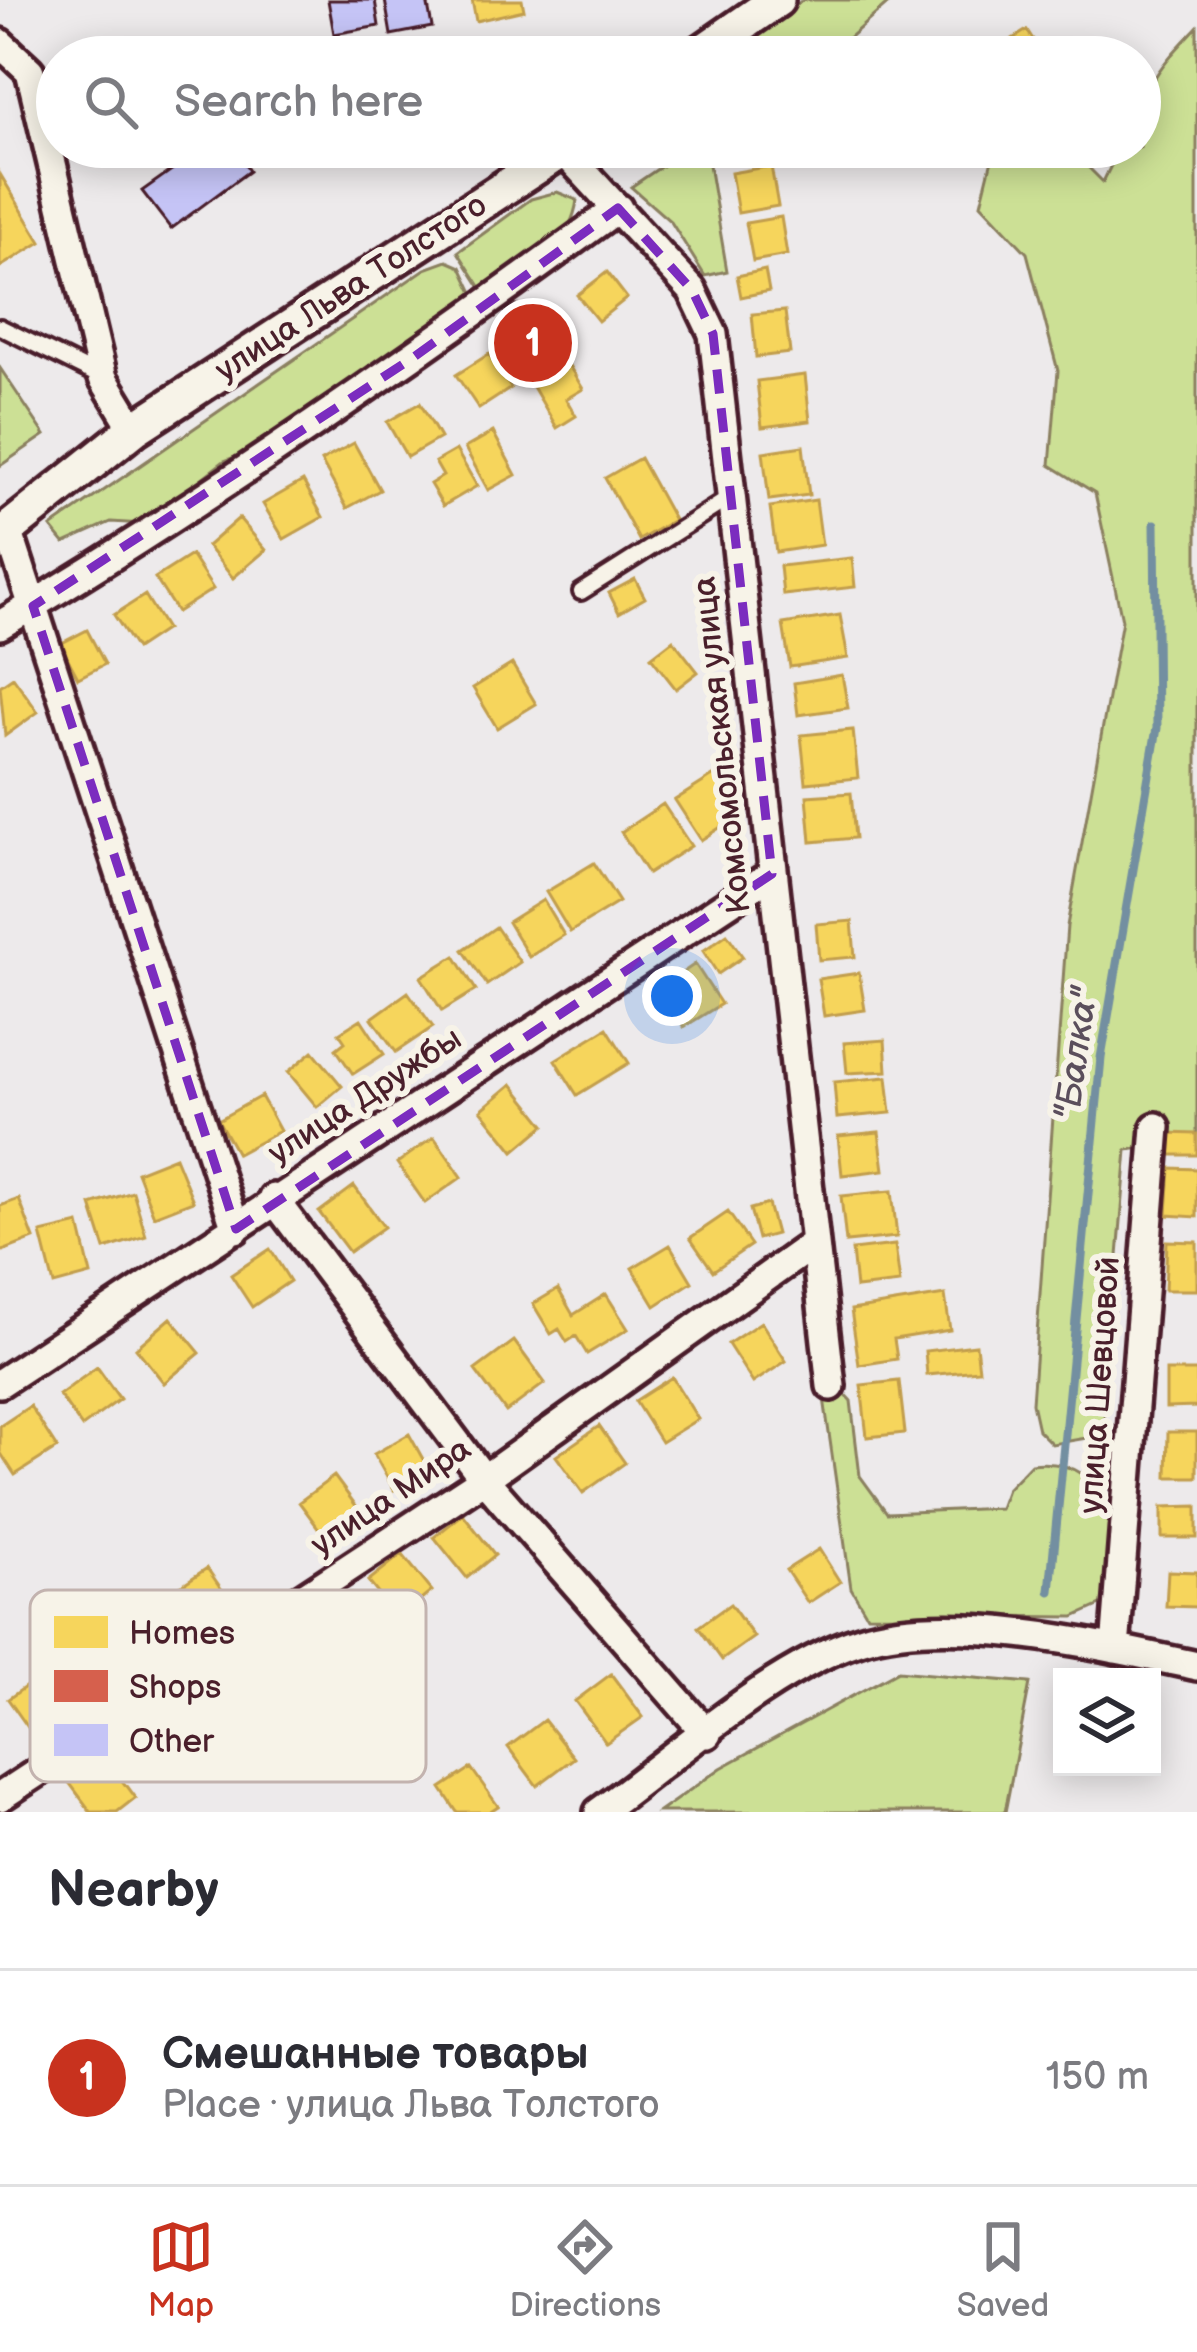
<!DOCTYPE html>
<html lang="en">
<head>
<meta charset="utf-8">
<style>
  body { margin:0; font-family:"Balsamiq Sans",sans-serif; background:#f7f7f7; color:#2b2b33 }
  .controls { position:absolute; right:36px; bottom:36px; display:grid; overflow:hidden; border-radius:0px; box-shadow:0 6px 30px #0003 }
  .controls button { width:108px; height:108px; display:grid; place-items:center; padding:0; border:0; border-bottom:3px solid #e1e1e2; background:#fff; color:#2b2b33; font:60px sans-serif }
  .you { position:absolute; left:672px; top:996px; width:42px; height:42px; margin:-30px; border:9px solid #fff; border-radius:50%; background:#1a73e8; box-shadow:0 0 0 18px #1a73e833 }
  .badge { display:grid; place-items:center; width:78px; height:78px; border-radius:50%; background:#c8321e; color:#fff; font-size:39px; font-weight:700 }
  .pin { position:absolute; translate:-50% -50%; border:6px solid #fff; box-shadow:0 3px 12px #0006 }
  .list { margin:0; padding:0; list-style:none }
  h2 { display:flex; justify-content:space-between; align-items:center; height:156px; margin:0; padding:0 48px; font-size:51px }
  h2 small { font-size:39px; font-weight:400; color:#7c7c81 }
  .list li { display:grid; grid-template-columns:78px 1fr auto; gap:36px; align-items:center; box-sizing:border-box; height:216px; padding:0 48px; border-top:3px solid #e1e1e2 }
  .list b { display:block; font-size:45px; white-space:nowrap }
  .list p { margin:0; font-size:39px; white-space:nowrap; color:#7c7c81 }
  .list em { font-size:39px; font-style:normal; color:#7c7c81 }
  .icon { flex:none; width:66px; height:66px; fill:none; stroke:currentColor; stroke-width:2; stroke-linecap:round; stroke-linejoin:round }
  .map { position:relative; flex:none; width:1197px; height:1812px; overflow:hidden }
  .search { position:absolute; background:#fff; box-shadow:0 6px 30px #0003; left:36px; right:36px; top:36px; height:132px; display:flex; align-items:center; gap:30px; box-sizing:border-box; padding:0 42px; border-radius:66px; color:#7c7c81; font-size:45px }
  .sheet { height:372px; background:#fff }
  nav { display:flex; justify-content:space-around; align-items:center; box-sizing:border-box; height:168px; border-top:3px solid #e1e1e2; background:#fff; font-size:33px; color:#7c7c81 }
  nav a { display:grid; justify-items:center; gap:6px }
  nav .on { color:#c8321e }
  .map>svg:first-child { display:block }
  .green { fill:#cce095; stroke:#8b8060; stroke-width:3 }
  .homes { fill:#f6d55c; stroke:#c29e4d; stroke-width:3 }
  .shops { fill:#d6604d; stroke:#ac4c43; stroke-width:3 }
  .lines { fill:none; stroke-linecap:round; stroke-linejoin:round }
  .stream { stroke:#738fa1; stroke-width:9 }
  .building { fill:#c5c4f6; stroke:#4a1f2b; stroke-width:3 }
  .service-casing { stroke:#4a1f2b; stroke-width:22 }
  .minor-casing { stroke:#4a1f2b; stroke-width:36 }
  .tertiary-casing { stroke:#4a1f2b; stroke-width:42 }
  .service { stroke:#f7f3e8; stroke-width:14 }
  .minor { stroke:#f7f3e8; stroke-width:27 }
  .tertiary { stroke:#f7f3e8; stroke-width:33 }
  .marked { fill:none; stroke:#7b2cbf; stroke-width:9; stroke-dasharray:24 15; stroke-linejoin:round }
  .labels { text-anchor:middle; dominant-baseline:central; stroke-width:12; stroke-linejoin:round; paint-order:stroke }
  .street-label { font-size:33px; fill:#4a1f2b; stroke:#f7f3e8 }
  .water-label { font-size:36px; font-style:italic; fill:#5b4e5c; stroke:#f7f3e8 }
  .key { fill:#f7f3e8; stroke:#c3b3af; stroke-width:3 }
  .key-label { font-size:33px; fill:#4a1f2b }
</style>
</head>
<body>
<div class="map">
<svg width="1197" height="1812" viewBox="0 0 1197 1812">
  <rect width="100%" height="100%" fill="#edeaeb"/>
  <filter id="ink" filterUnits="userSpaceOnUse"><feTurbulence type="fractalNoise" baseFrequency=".00833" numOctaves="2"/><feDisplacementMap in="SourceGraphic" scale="24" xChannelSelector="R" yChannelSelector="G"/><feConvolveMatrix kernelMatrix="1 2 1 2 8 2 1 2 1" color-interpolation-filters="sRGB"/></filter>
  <g filter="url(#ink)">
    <path class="green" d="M803,0H892L827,57H726Z
      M1197,27V1134L1192,1142L1127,1150L1104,1421L1092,1437L1052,1444L1038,1430L1032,1403L1067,926L1122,620L1095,493L1050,465L1058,371L1027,253L981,204L995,147H1068L1103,182L1120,147H1140C1140,85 1157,70 1197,27Z
      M690,147H706L727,271L705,276L671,222L631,187Z
      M557,192L577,200C571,249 523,269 485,294L458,252L531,199Z
      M447,261L461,267L477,301L280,440L224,461L143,524L111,522L64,543L51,527L425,269Z
      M0,368L45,435L0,466Z
      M841,1390L851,1401L860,1476L887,1513L1000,1508L1007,1489L1031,1464C1117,1455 1120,1542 1103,1604L1074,1617L867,1615L851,1588L824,1398Z
      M898,1671L1030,1683L1005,1812H659L721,1768Z"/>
    <path class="homes" d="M472,0H522L524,10L476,21Z
      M1027,30L1044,57H983Z
      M771,166L778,206L738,213L731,173Z
      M0,174L41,242L0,267Z
      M781,217L787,255L753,261L746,223Z
      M765,270L769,291L741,297L737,276Z
      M607,272L627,298L598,321L577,295Z
      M785,311L790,353L756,357L752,314Z
      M489,354L511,388L479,409L456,375Z
      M568,364L583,389L566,399L576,416L557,428L532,385Z
      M805,375L810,421L762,427L757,381Z
      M420,403L440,438L407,457L387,422Z
      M493,432L516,475L488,490L465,448Z
      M354,443L380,490L347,508L321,461Z
      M803,446L809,495L769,500L763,452Z
      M456,450L477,486L443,506L430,484L443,476L435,462Z
      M640,458L674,520L639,540L605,478Z
      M303,481L323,517L284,539L263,504Z
      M816,500L822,545L776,552L770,507Z
      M239,518L266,550L233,578L207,546Z
      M191,555L213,589L177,612L155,578Z
      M852,558L855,587L783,595L780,566Z
      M635,579L645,598L619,613L609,593Z
      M145,595L166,629L136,649L114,615Z
      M840,615L848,658L790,667L783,624Z
      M87,630L105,664L78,678L60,644Z
      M673,640L698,672L676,689L651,657Z
      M512,664L536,704L497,728L473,688Z
      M842,675L848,708L798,715L794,683Z
      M13,677L38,712L5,736L0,686Z
      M853,730L858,778L806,783L801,735Z
      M716,774L741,814L701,840L675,800Z
      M851,793L855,838L811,842L807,796Z
      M663,804L691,846L648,874L621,832Z
      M594,863L619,902L570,932L546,892Z
      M543,900L564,935L529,957L508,922Z
      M852,921L855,957L819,960L816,924Z
      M496,927L520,962L487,985L463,950Z
      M727,934L743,957L718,974L703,951Z
      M455,956L476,990L442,1011L421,977Z
      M695,964L721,1004L684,1027L669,1004L679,998L669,982Z
      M859,973L865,1010L824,1016L818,979Z
      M408,992L433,1027L396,1052L372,1018Z
      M361,1019L384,1054L353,1074L336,1049L345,1042L339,1033Z
      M607,1028L629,1063L577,1095L555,1060Z
      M885,1040L887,1071L847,1073L844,1043Z
      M313,1051L342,1086L317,1107L288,1072Z
      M887,1077L891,1113L837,1118L834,1082Z
      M512,1084L545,1125L514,1151L481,1110Z
      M261,1096L280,1131L237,1154L218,1120Z
      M879,1132L884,1170L842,1175L838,1136Z
      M1166,1133L1197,1134V1155H1166Z
      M434,1137L462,1177L425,1203L397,1163Z
      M175,1157L193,1201L154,1216L137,1172Z
      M1170,1168L1197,1169V1217L1167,1215Z
      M354,1186L384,1227L349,1252L319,1212Z
      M892,1191L897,1237L846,1242L841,1196Z
      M133,1192L146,1236L105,1249L91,1205Z
      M19,1199L34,1239L0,1252V1206Z
      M768,1204L776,1234L758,1239L750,1209Z
      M728,1212L751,1245L713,1271L690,1238Z
      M79,1224L91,1275L54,1285L41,1233Z
      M1167,1241L1197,1242V1290H1165Z
      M670,1245L692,1282L655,1306L632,1268Z
      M895,1245L900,1283L856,1288L852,1250Z
      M270,1249L290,1281L252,1307L231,1275Z
      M558,1289L573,1315L606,1294L628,1329L587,1354L576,1336L567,1342L559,1329L551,1334L533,1304Z
      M945,1295L950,1330L894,1339L897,1359L859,1365L851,1310Z
      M171,1318L200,1353L164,1383L136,1348Z
      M761,1322L786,1361L753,1383L728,1344Z
      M514,1341L545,1383L506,1412L475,1370Z
      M976,1345L979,1370L927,1375L925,1351Z
      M97,1367L120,1399L82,1427L59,1395Z
      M1166,1371H1197V1407L1166,1408Z
      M672,1377L698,1419L661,1442L635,1401Z
      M899,1381L905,1433L867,1437L861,1385Z
      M30,1406L57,1448L15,1475L0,1452V1426Z
      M599,1426L625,1463L583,1493L556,1456Z
      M1168,1432H1197V1477H1167Z
      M409,1434L429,1470L394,1490L374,1454Z
      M334,1476L357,1507L322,1533L299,1502Z
      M1197,1506V1538H1162V1507Z
      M463,1514L495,1555L467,1578L434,1537Z
      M819,1549L840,1582L808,1603L786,1570Z
      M402,1554L432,1591L398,1619L368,1581Z
      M207,1568L229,1600L195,1624L173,1591Z
      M1168,1571L1197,1572V1607L1166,1606Z
      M730,1604L754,1637L722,1660L698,1627Z
      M46,1672L72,1708L34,1736L8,1699Z
      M611,1674L643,1717L606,1743L575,1701Z
      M544,1720L574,1758L537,1786L508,1747Z
      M103,1755L135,1798L117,1812H91L68,1781Z
      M471,1768L498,1806L489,1812H457L441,1788Z"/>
    <path class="shops" d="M534,320L555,350L531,366L510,336Z"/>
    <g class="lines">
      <path class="stream" d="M1050,1591L1101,1058L1157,728L1155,524"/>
    </g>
    <path class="building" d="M328,0H375L379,26L334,34Z
      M385,0H427L432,27L391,35Z
      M204,147H234L249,171L171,229L142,191Z"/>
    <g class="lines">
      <g class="service-casing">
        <path id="service" d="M0,327L103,378
          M581,592L731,497"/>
      </g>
      <g class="minor-casing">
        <path id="minor" d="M0,43L30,71L103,378L134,429
          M563,150L692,290L713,334L831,1386
          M8,530L236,1229
          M0,625C214,497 417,355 618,208
          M273,1198L484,1479L707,1734
          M0,1383L772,874
          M1115,1649L1156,1127
          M0,1797L484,1479L813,1244
          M599,1812C676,1757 770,1669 860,1640C950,1610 1105,1646 1197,1666"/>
      </g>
      <g class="tertiary-casing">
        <path id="tertiary" d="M695,57L777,0
          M0,536L134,429L567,147"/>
      </g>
      <use href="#service" class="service"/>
      <use href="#minor" class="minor"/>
      <use href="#tertiary" class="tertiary"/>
    </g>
  </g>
  <path class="marked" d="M618,208L692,290L713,334L772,874L236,1229L33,606L414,357Z"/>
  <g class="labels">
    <g class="street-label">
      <text transform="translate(351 288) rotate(-33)">улица Льва Толстого</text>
      <text transform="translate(722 745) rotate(-96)">Комсомольская улица</text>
      <text transform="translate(365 1096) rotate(-33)">улица Дружбы</text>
      <text transform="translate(1100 1385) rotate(-86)">улица Шевцовой</text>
      <text transform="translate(391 1497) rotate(-34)">улица Мира</text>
    </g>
    <g class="water-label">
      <text transform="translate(1077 1054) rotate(-82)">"Балка"</text>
    </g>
  </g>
  <rect x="30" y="1590" width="396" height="192" rx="18" class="key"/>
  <rect x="54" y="1616" width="54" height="32" fill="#f6d55c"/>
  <rect x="54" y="1670" width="54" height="32" fill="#d6604d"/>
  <rect x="54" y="1724" width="54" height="32" fill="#c5c4f6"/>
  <g class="key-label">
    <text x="129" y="1644">Homes</text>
    <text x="129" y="1698">Shops</text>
    <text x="129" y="1752">Other</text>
  </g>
</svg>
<div class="controls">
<button><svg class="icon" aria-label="layers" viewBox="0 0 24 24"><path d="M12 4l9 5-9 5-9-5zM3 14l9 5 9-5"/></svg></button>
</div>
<div class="you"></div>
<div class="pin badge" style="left:533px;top:343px">1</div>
<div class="search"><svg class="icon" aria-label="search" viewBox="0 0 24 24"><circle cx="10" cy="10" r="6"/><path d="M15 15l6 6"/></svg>Search here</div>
</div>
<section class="sheet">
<h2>Nearby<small></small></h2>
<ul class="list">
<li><span class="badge">1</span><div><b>Смешанные товары</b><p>Place · улица Льва Толстого</p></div><em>150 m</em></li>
</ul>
</section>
<nav>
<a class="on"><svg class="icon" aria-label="map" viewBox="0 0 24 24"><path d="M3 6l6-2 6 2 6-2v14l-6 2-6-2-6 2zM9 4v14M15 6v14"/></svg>Map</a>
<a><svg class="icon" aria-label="directions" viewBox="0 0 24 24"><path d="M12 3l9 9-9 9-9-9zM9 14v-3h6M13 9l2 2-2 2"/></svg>Directions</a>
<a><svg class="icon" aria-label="saved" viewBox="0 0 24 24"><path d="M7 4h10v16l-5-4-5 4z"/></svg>Saved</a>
</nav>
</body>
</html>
